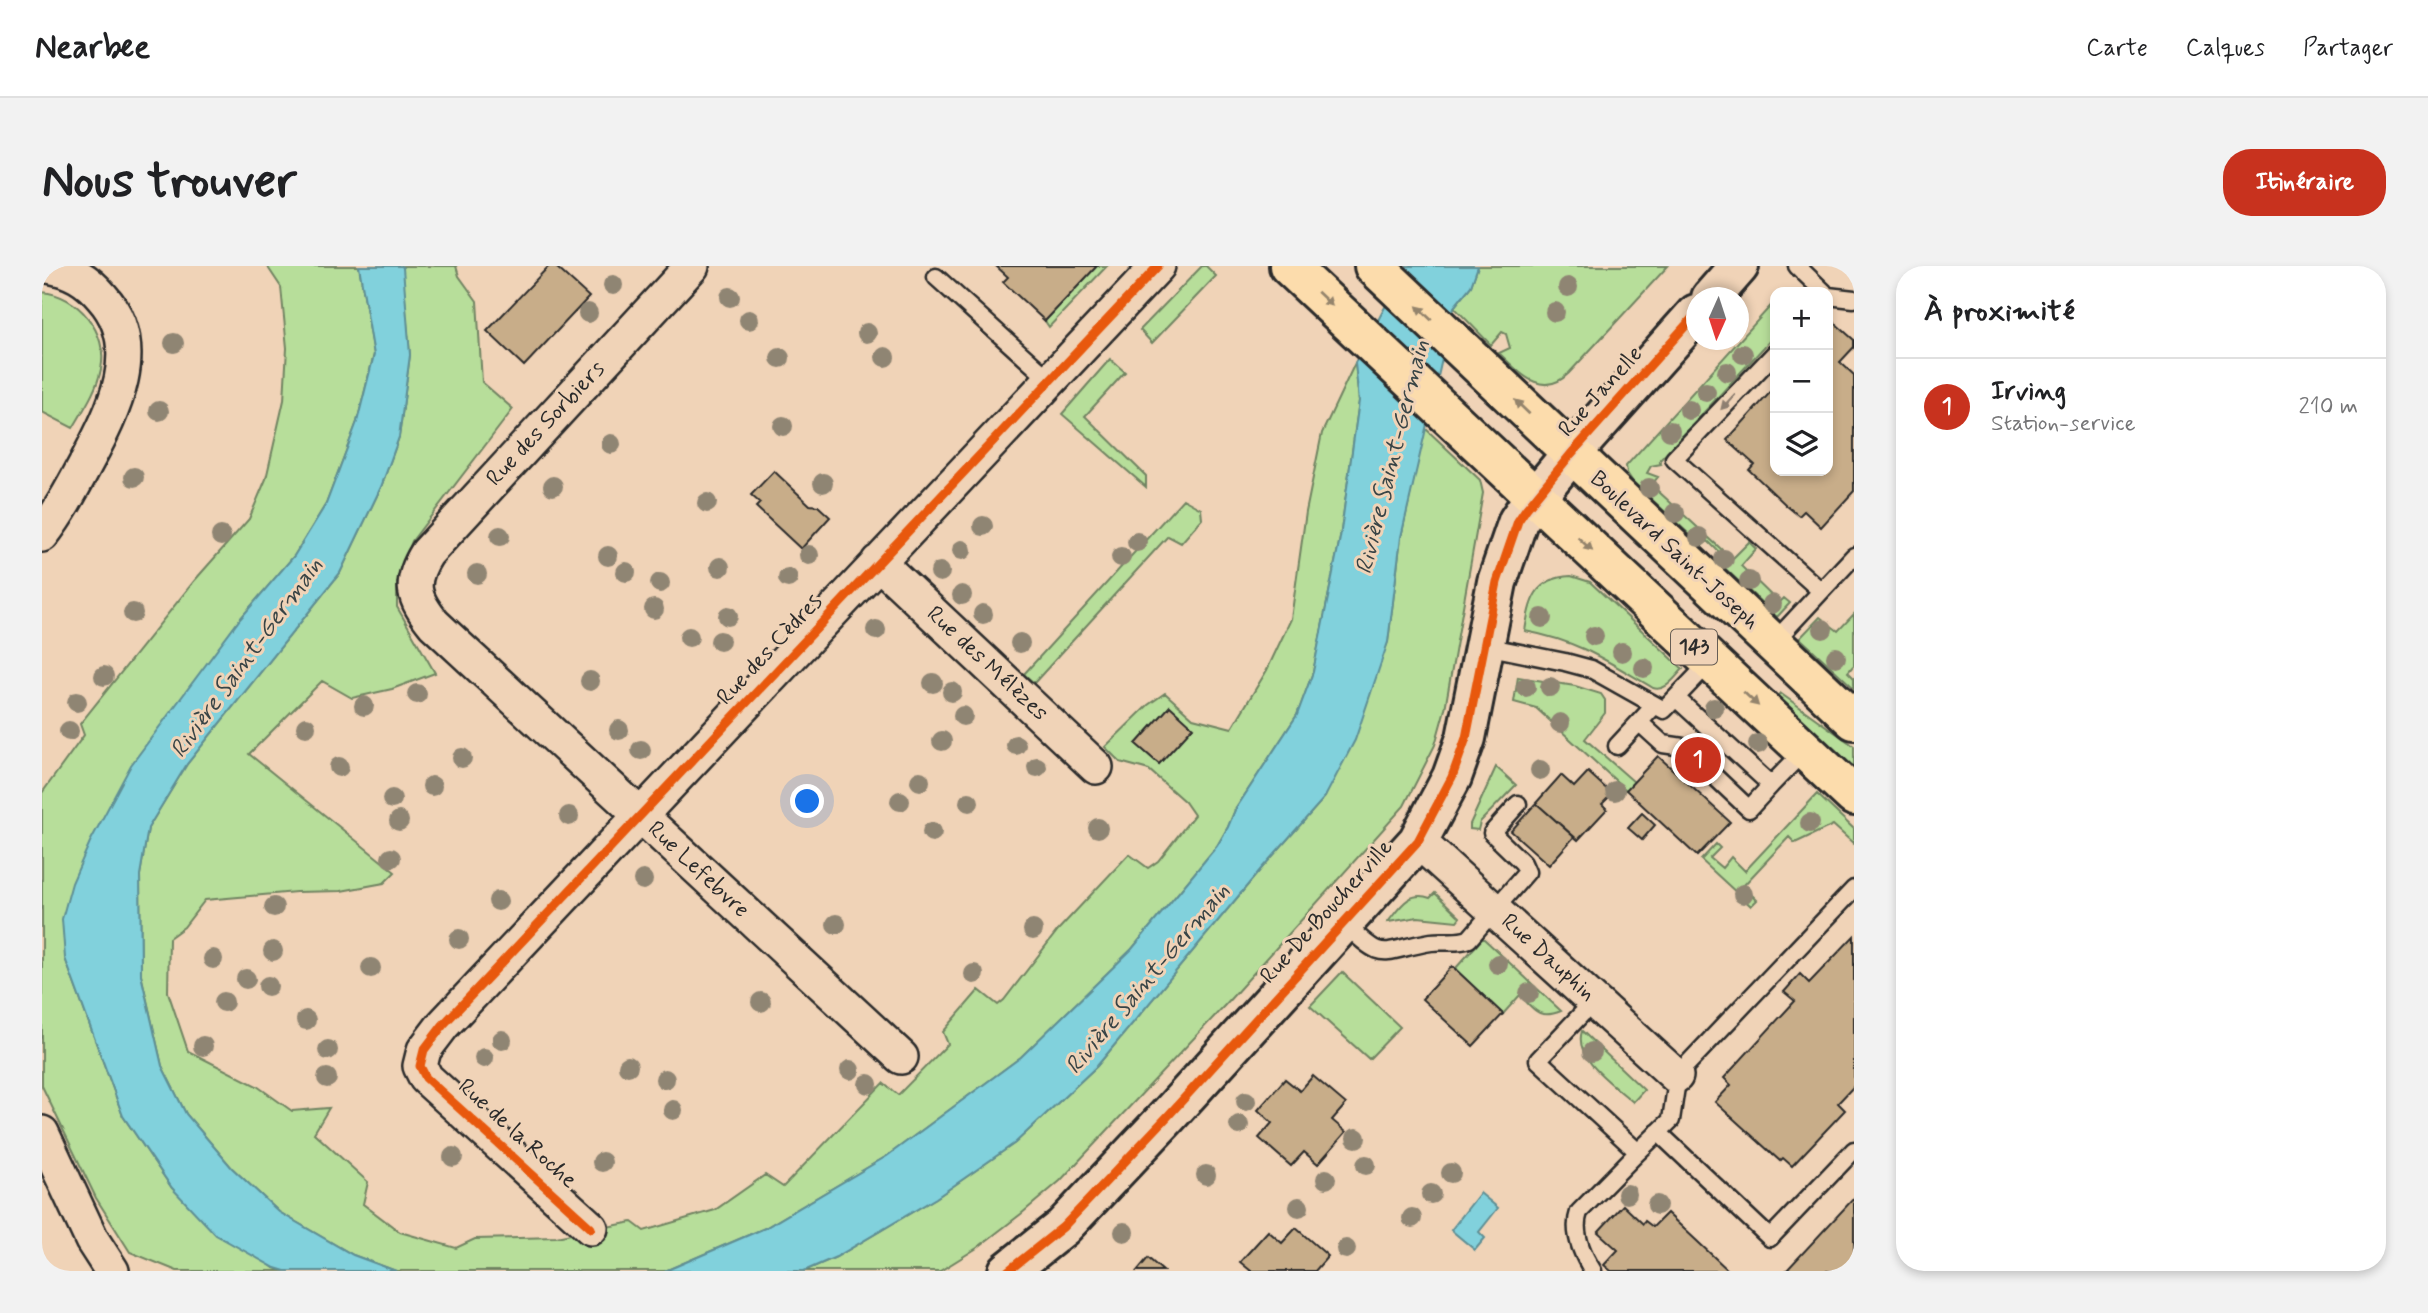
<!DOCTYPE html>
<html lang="fr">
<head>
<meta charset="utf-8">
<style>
  body { margin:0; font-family:Mynerve,sans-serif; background:#f2f2f2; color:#202124 }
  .controls { position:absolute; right:21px; top:21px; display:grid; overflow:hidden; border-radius:14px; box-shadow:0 4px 10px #0003 }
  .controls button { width:63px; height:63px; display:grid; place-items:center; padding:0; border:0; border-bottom:2px solid #e0e0e0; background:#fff; color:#202124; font:35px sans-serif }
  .compass { position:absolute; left:1644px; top:21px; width:63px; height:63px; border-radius:50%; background:#fff; box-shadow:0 4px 10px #0003; rotate:183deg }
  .you { position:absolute; left:766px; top:536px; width:24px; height:24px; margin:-18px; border:5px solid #fff; border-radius:50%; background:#1a73e8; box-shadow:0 0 0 10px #1a73e833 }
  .badge { display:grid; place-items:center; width:46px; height:46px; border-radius:50%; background:#c8321e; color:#fff; font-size:23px; font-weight:700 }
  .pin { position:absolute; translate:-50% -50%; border:4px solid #fff; box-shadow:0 2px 7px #0006 }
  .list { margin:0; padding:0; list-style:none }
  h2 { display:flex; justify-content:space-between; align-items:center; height:91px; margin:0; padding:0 28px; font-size:30px }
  h2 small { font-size:23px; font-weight:400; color:#757577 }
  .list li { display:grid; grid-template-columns:46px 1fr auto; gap:21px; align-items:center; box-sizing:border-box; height:98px; padding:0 28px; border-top:2px solid #e0e0e0 }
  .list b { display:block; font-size:26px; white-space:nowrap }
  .list p { margin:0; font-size:23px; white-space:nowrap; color:#757577 }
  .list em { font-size:23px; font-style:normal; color:#757577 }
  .icon { flex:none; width:38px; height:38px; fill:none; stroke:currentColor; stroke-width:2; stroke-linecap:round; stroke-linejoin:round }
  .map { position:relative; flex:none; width:1812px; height:1005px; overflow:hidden; border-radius:28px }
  header { display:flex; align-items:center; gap:42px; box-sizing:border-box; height:98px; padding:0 35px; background:#fff; border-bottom:2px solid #e0e0e0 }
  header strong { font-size:33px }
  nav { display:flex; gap:38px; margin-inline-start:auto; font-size:24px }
  .intro { display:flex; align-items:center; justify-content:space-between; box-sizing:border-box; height:168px; padding:0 42px }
  h1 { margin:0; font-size:49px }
  .button { padding:18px 32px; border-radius:28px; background:#c8321e; color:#fff; font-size:24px; font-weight:700 }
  main { display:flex; gap:42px; padding:0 42px }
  aside { flex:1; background:#fff; border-radius:28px; box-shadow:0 4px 10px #0003 }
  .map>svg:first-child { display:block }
  .green { fill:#b7de9a; stroke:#718462; stroke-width:2; fill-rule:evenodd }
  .water { fill:#81d1dc; stroke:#5f8f95; stroke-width:2 }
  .building { fill:#c8ad89; stroke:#2b2b2b; stroke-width:2 }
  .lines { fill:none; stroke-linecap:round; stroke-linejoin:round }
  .lane-casing { stroke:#2b2b2b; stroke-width:21 }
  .street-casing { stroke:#2b2b2b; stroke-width:38 }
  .secondary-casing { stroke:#2b2b2b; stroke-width:44 }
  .primary-casing { stroke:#2b2b2b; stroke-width:44 }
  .lane { stroke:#f0d3b7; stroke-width:16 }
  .street { stroke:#f0d3b7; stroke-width:33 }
  .secondary { stroke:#f0d3b7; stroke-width:38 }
  .primary { stroke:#fcdcac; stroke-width:38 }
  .cycleway-casing { stroke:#f0d3b7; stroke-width:13 }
  .cycleway { stroke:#e8590c; stroke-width:9 }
  .tree { fill:#8f8573 }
  .oneway { fill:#94846c }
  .oneway2 { fill:#8e7f71 }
  .labels { text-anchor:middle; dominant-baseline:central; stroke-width:6; stroke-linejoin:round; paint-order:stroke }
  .shield { fill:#f0d3b7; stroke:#665d55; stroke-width:2 }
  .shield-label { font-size:21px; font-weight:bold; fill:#2b2b2b }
  .street-label { font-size:23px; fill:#2b2b2b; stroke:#f0d3b7 }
  .water-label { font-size:24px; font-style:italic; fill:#384446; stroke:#f0d3b7 }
</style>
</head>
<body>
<header>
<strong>Nearbee</strong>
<nav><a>Carte</a><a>Calques</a><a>Partager</a></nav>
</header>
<div class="intro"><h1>Nous trouver</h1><a class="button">Itinéraire</a></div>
<main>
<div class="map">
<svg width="1812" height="1005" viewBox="0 0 1812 1005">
  <rect width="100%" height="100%" fill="#f0d3b7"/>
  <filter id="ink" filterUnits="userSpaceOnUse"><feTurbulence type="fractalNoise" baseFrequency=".0143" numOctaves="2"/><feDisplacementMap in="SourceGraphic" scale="14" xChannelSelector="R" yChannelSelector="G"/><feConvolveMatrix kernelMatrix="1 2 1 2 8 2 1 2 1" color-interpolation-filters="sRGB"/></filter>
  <g filter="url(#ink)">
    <path class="green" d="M225,0H317L332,88L315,156L284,238L252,290L198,353L147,424L23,692L81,850L130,922L232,1002L243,1005H135L88,986L54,932L0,820V527L42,469L38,458L153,314L207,253L224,213L242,134L245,82L239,21Z
      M360,0H414L417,10L435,35L440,116L471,143L370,275L355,317V341L393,407L350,423L310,432L280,415L207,488L353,606L342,617L299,625L254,626L163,634L142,661L127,672L126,726L146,785L215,820L250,845L287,842L272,867L326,916L321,938L358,966L414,982L433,973L514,971L590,956L602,965L673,944L723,909L741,921L841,817L856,829L906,778L901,766L937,724L956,739L962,734L1016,664L1087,588L1106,602L1116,595L1152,549L1143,536L1107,504L1078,496L1063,481L1106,439L1123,427L1151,452L1190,462L1225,404L1249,353L1264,246L1280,167L1313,97L1317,135L1298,272L1271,406L1255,449L1193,544L1186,561L1175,580L1090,683L979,791L845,890L723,962L623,1005H354L311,989L237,946L190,902L144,848L120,800L99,708L98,609L106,562L145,498L298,307L339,221L357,171L368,89ZM1128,441L1150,461L1117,498L1094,478Z
      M1055,0H1065L1007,61L1003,55Z
      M1160,0H1164L1174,10L1110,77L1098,64Z
      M1436,0H1626L1527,107C1500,134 1477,106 1457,87L1468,82L1464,68L1460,66L1449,79L1412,41L1429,20Z
      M0,26C36,29 67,67 59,103C55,124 42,143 31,162L0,146Z
      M1733,35V69L1617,195L1619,198L1609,200L1605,207L1616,211L1611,217L1616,225L1690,293L1707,276L1714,283L1699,300L1737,337L1742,332L1748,337L1735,351L1674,294L1679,288L1666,275L1660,280L1591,216L1585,207L1584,200Z
      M1068,93L1083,106L1043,150L1104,210V221L1020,148Z
      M1383,162L1438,214L1441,227L1403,443L1393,479L1362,540L1183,739L1018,915L979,948L935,982L898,1005H762L794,991L894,932L973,877L1055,800L1219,603L1283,531L1346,376L1359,271Z
      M1141,233L1159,243L1160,253L1139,277L1126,270L992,417L982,408Z
      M1529,310L1548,316L1641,403C1633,411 1624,426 1611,422C1565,395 1537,375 1483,365C1488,335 1492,312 1529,310Z
      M1812,348V399L1806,406L1812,412V422L1758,372L1778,351L1796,365Z
      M1476,411L1533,420L1559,428L1563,434V447L1543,473L1592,516L1584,524L1494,442L1472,436Z
      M1738,427L1812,480V506L1734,432Z
      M1454,501L1474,519L1438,556L1436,564L1428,563V558Z
      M1775,528L1812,563V578L1791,559L1753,577L1747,571L1701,620L1715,634L1709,640L1659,594L1674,578L1678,582L1668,592L1680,602L1689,591L1703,605Z
      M1393,627L1418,651L1415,655L1376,651L1346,656C1358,641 1367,624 1388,632Z
      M1441,672L1519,745C1497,754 1492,744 1478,729L1461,748L1413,703Z
      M1300,706L1358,761L1327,793L1268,740Z
      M1540,765L1602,824L1591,836C1572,819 1531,793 1540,765Z"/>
    <path class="water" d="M317,0H360L361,2L368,89L357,171L339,221L298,307L145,498L106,562L98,609L99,709L120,800L144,848L190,902L237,946L311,989L354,1005H243L233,1002L174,969L130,922L81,850L23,692L20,653L30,617L48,576L89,499L198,353L252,290L284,238L315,156L332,89Z
      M1365,0H1436L1429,20L1412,41L1359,271L1346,376L1313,474L1283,531L1219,603L1055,800L973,877L894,932L794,991L762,1005H623L723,962L845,890L979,791L1090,683L1175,580L1186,561L1193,544L1255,449L1271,406L1298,272L1317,135L1313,97Z
      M1438,927L1456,942L1437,966L1443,972L1433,984L1409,964Z"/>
    <path class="building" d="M507,0H513L547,31L482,100L445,65Z
      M954,0H1055L1003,55L961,16L966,11Z
      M1793,57L1812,74V81L1798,96L1812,109V225L1779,261L1762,245L1757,250L1745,240L1707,204L1712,198L1685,174L1733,121V205H1786V64Z
      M732,205L768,239L776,240L788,251L759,283L714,241L718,237L709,229Z
      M1128,440L1151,461L1117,498L1094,478Z
      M1616,490L1688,556L1655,590L1584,524Z
      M1546,506L1570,528L1560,538L1565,543L1536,574L1494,537L1519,509L1532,521Z
      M1494,537L1532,571L1507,599L1469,565Z
      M1600,547L1613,559L1600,574L1586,562Z
      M1812,670V820L1796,837L1803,844L1750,900L1741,892L1738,895L1673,836L1689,819L1682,812L1753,735L1742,726L1758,708L1767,717Z
      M1410,700L1461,748L1431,780L1380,733Z
      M1271,810L1304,838L1290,854L1304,866L1276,898L1262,886L1249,900L1217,872L1230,857L1216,844L1243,813L1258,825Z
      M1812,932V1005H1744Z
      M1581,939L1601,958L1603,955L1611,961L1625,947L1687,1005H1569L1562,999L1576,984L1556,966Z
      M1254,962L1286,990L1273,1005H1209L1198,996L1226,965L1240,977Z
      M1106,992L1121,1005H1095Z"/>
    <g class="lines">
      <g class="lane-casing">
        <path id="lane" d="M1755,0L1782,26
          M894,11L1008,114
          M1786,30L1812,33
          M1733,87L1632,193L1779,325
          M1731,377L1812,290
          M1443,380L1523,396L1549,403L1622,444L1668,396
          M1634,432L1729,519L1763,484
          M1598,457L1621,478L1641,481
          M1575,480L1613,439
          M1670,508L1707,543L1729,519
          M1302,657C1344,698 1336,685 1389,676C1401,674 1415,678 1427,673L1485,606L1481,597L1450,567L1476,538
          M1552,735L1496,794L1596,886L1629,854L1636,808L1812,623
          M1616,866L1728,972L1812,884
          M1551,1005C1540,988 1530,966 1537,946L1596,886"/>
      </g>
      <g class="street-casing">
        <path id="street" d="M650,0L385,287C366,317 371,332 392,358L859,791
          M0,269C18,246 31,221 45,195C71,146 105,81 60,31C45,13 29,4 6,0
          M836,296L1054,501
          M1376,575L1634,810
          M0,867L50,974L70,1005
          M549,962L384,812L378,800L382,784L401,759L1116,0"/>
      </g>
      <g class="secondary-casing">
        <path id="secondary" d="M1669,32L1697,0
          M966,1005L1021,961L1125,851L1376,575L1410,511L1424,472L1455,316L1476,255L1484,243L1529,188L1654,48"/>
      </g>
      <g class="primary-casing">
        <path id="primary" d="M1247,0L1812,530
          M1332,0L1812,454"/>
      </g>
      <use href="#lane" class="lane"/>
      <use href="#street" class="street"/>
      <use href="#secondary" class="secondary"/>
      <use href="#primary" class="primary"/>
      <g class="cycleway-casing">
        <path id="cycleway" d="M549,962L384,812L378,800L382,784L401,759L1116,0
          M966,1005L1021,961L1125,851L1376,575L1410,511L1424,472L1455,316L1476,255L1484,243L1529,188L1654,48"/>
      </g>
      <use href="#cycleway" class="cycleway"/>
    </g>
    <g class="tree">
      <circle cx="571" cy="19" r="10"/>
      <circle cx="1526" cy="21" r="10"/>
      <circle cx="688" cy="31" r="10"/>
      <circle cx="1513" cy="46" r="10"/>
      <circle cx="546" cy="47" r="10"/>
      <circle cx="707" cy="54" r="10"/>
      <circle cx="825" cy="67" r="10"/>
      <circle cx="132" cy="77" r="10"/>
      <circle cx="1701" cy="88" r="10"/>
      <circle cx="843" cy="91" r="10"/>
      <circle cx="738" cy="92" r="10"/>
      <circle cx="1685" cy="106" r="10"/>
      <circle cx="1664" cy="126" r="10"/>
      <circle cx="1647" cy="144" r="10"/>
      <circle cx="117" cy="145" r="10"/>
      <circle cx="741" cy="160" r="10"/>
      <circle cx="1628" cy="165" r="10"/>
      <circle cx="569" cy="178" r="10"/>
      <circle cx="92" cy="211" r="10"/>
      <circle cx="781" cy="217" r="10"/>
      <circle cx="511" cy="220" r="10"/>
      <circle cx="1607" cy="222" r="10"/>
      <circle cx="665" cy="237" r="10"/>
      <circle cx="1633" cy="247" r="10"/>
      <circle cx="941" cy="260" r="10"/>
      <circle cx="179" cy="270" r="10"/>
      <circle cx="458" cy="270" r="10"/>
      <circle cx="1657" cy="271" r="10"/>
      <circle cx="1095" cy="276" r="10"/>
      <circle cx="920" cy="284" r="10"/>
      <circle cx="767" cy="289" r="10"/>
      <circle cx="566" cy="290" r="10"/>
      <circle cx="1079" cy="291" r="10"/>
      <circle cx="1682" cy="293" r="10"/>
      <circle cx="678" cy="301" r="10"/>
      <circle cx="584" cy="306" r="10"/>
      <circle cx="898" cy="306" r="10"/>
      <circle cx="435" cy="308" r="10"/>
      <circle cx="746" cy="312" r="10"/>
      <circle cx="1707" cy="315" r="10"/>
      <circle cx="618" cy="317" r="10"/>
      <circle cx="920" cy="329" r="10"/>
      <circle cx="1730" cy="338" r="10"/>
      <circle cx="612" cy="343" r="10"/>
      <circle cx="91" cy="347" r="10"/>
      <circle cx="941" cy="348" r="10"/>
      <circle cx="686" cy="350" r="10"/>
      <circle cx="1500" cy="352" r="10"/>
      <circle cx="1781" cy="363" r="10"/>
      <circle cx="834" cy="364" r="10"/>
      <circle cx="1552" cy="370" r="10"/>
      <circle cx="647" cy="371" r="10"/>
      <circle cx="678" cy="375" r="10"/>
      <circle cx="978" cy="377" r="10"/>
      <circle cx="1580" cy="386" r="10"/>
      <circle cx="1794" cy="391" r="10"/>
      <circle cx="1602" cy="402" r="10"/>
      <circle cx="62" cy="410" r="10"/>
      <circle cx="548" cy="415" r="10"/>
      <circle cx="891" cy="417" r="10"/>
      <circle cx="1484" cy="421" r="10"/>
      <circle cx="1508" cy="421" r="10"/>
      <circle cx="910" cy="426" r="10"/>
      <circle cx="375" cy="428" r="10"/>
      <circle cx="35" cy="436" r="10"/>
      <circle cx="322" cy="440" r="10"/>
      <circle cx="1672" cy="442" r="10"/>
      <circle cx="921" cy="450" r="10"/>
      <circle cx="1518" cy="457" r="10"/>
      <circle cx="264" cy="461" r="10"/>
      <circle cx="577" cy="464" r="10"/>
      <circle cx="27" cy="465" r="10"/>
      <circle cx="900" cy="475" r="10"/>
      <circle cx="1716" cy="478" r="10"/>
      <circle cx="974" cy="479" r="10"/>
      <circle cx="599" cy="484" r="10"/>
      <circle cx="420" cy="492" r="10"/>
      <circle cx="297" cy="501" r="10"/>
      <circle cx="995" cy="501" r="10"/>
      <circle cx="1498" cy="504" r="10"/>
      <circle cx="878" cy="515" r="10"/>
      <circle cx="390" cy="520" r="10"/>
      <circle cx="1573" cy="525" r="10"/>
      <circle cx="350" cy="533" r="10"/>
      <circle cx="858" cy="535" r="10"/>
      <circle cx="927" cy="536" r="10"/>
      <circle cx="527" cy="550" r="10"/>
      <circle cx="357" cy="555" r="10"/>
      <circle cx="1768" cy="557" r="10"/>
      <circle cx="1056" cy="562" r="10"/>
      <circle cx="890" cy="566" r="10"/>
      <circle cx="349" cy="592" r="10"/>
      <circle cx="601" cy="614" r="10"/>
      <circle cx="1701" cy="628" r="10"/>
      <circle cx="456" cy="635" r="10"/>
      <circle cx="232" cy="641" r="10"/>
      <circle cx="794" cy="658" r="10"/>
      <circle cx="991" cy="664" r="10"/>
      <circle cx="417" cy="673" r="10"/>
      <circle cx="231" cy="685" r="10"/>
      <circle cx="171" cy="693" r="10"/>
      <circle cx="1456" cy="698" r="10"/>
      <circle cx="329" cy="702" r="10"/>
      <circle cx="932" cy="708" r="10"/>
      <circle cx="204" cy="713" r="10"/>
      <circle cx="226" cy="720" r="10"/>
      <circle cx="1487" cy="727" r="10"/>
      <circle cx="182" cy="736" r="10"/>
      <circle cx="719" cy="736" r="10"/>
      <circle cx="264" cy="754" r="10"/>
      <circle cx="460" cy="774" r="10"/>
      <circle cx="161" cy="780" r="10"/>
      <circle cx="286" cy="784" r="10"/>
      <circle cx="1550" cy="786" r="10"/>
      <circle cx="442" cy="792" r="10"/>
      <circle cx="586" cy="800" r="10"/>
      <circle cx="808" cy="804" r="10"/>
      <circle cx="285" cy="812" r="10"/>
      <circle cx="623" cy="813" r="10"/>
      <circle cx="826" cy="818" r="10"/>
      <circle cx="1204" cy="835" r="10"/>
      <circle cx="631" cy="844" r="10"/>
      <circle cx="1197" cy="859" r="10"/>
      <circle cx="1314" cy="872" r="10"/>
      <circle cx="411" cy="891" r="10"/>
      <circle cx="560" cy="896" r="10"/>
      <circle cx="1324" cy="899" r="10"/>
      <circle cx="1409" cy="907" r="10"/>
      <circle cx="1164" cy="909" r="10"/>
      <circle cx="1284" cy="913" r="10"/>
      <circle cx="1389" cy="928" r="10"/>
      <circle cx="1585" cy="928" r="10"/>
      <circle cx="1615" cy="939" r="10"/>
      <circle cx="1257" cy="941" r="10"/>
      <circle cx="1370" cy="952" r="10"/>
      <circle cx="1082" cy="966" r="10"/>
      <circle cx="1304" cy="983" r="10"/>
    </g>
    <defs><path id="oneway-solid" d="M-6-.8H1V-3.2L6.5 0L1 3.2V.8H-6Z" transform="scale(1.75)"/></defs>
    <g class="oneway">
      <use href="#oneway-solid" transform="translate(1283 33) rotate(43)"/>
      <use href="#oneway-solid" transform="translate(1382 47) rotate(-137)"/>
      <use href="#oneway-solid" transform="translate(1480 141) rotate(-136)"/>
      <use href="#oneway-solid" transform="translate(1543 278) rotate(43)"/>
      <use href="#oneway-solid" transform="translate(1709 433) rotate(43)"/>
    </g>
    <use class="oneway2" href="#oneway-solid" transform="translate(1686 136) rotate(133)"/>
  </g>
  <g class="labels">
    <rect class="shield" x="1629" y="363.5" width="46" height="35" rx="5"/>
    <g class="shield-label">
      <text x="1652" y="381">143</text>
    </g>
    <g class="street-label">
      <text transform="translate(1559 126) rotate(-48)">Rue Janelle</text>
      <text transform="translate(504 158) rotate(-47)">Rue des Sorbiers</text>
      <text transform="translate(1632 285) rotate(43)">Boulevard Saint-Joseph</text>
      <text transform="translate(728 384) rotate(-47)">Rue des Cèdres</text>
      <text transform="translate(945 398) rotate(43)">Rue des Mélèzes</text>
      <text transform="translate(656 604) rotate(43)">Rue Lefebvre</text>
      <text transform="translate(1285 646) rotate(-48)">Rue De Boucherville</text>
      <text transform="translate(1506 692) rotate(42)">Rue Dauphin</text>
      <text transform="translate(475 868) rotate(42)">Rue de la Roche</text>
    </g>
    <g class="water-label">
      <text transform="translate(1351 191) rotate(-76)">Rivière Saint-Germain</text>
      <text transform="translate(205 392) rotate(-54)">Rivière Saint-Germain</text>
      <text transform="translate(1106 713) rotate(-50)">Rivière Saint-Germain</text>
    </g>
  </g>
</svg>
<div class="controls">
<button>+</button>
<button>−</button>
<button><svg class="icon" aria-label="layers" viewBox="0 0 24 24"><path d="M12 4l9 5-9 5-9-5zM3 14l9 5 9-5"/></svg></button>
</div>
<svg class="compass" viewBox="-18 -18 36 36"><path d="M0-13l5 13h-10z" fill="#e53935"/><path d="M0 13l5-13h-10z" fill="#757577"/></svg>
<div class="you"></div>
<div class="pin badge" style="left:1656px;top:494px">1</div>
</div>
<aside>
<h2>À proximité<small></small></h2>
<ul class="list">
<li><span class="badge">1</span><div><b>Irving</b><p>Station-service</p></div><em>210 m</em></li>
</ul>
</aside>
</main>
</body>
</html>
